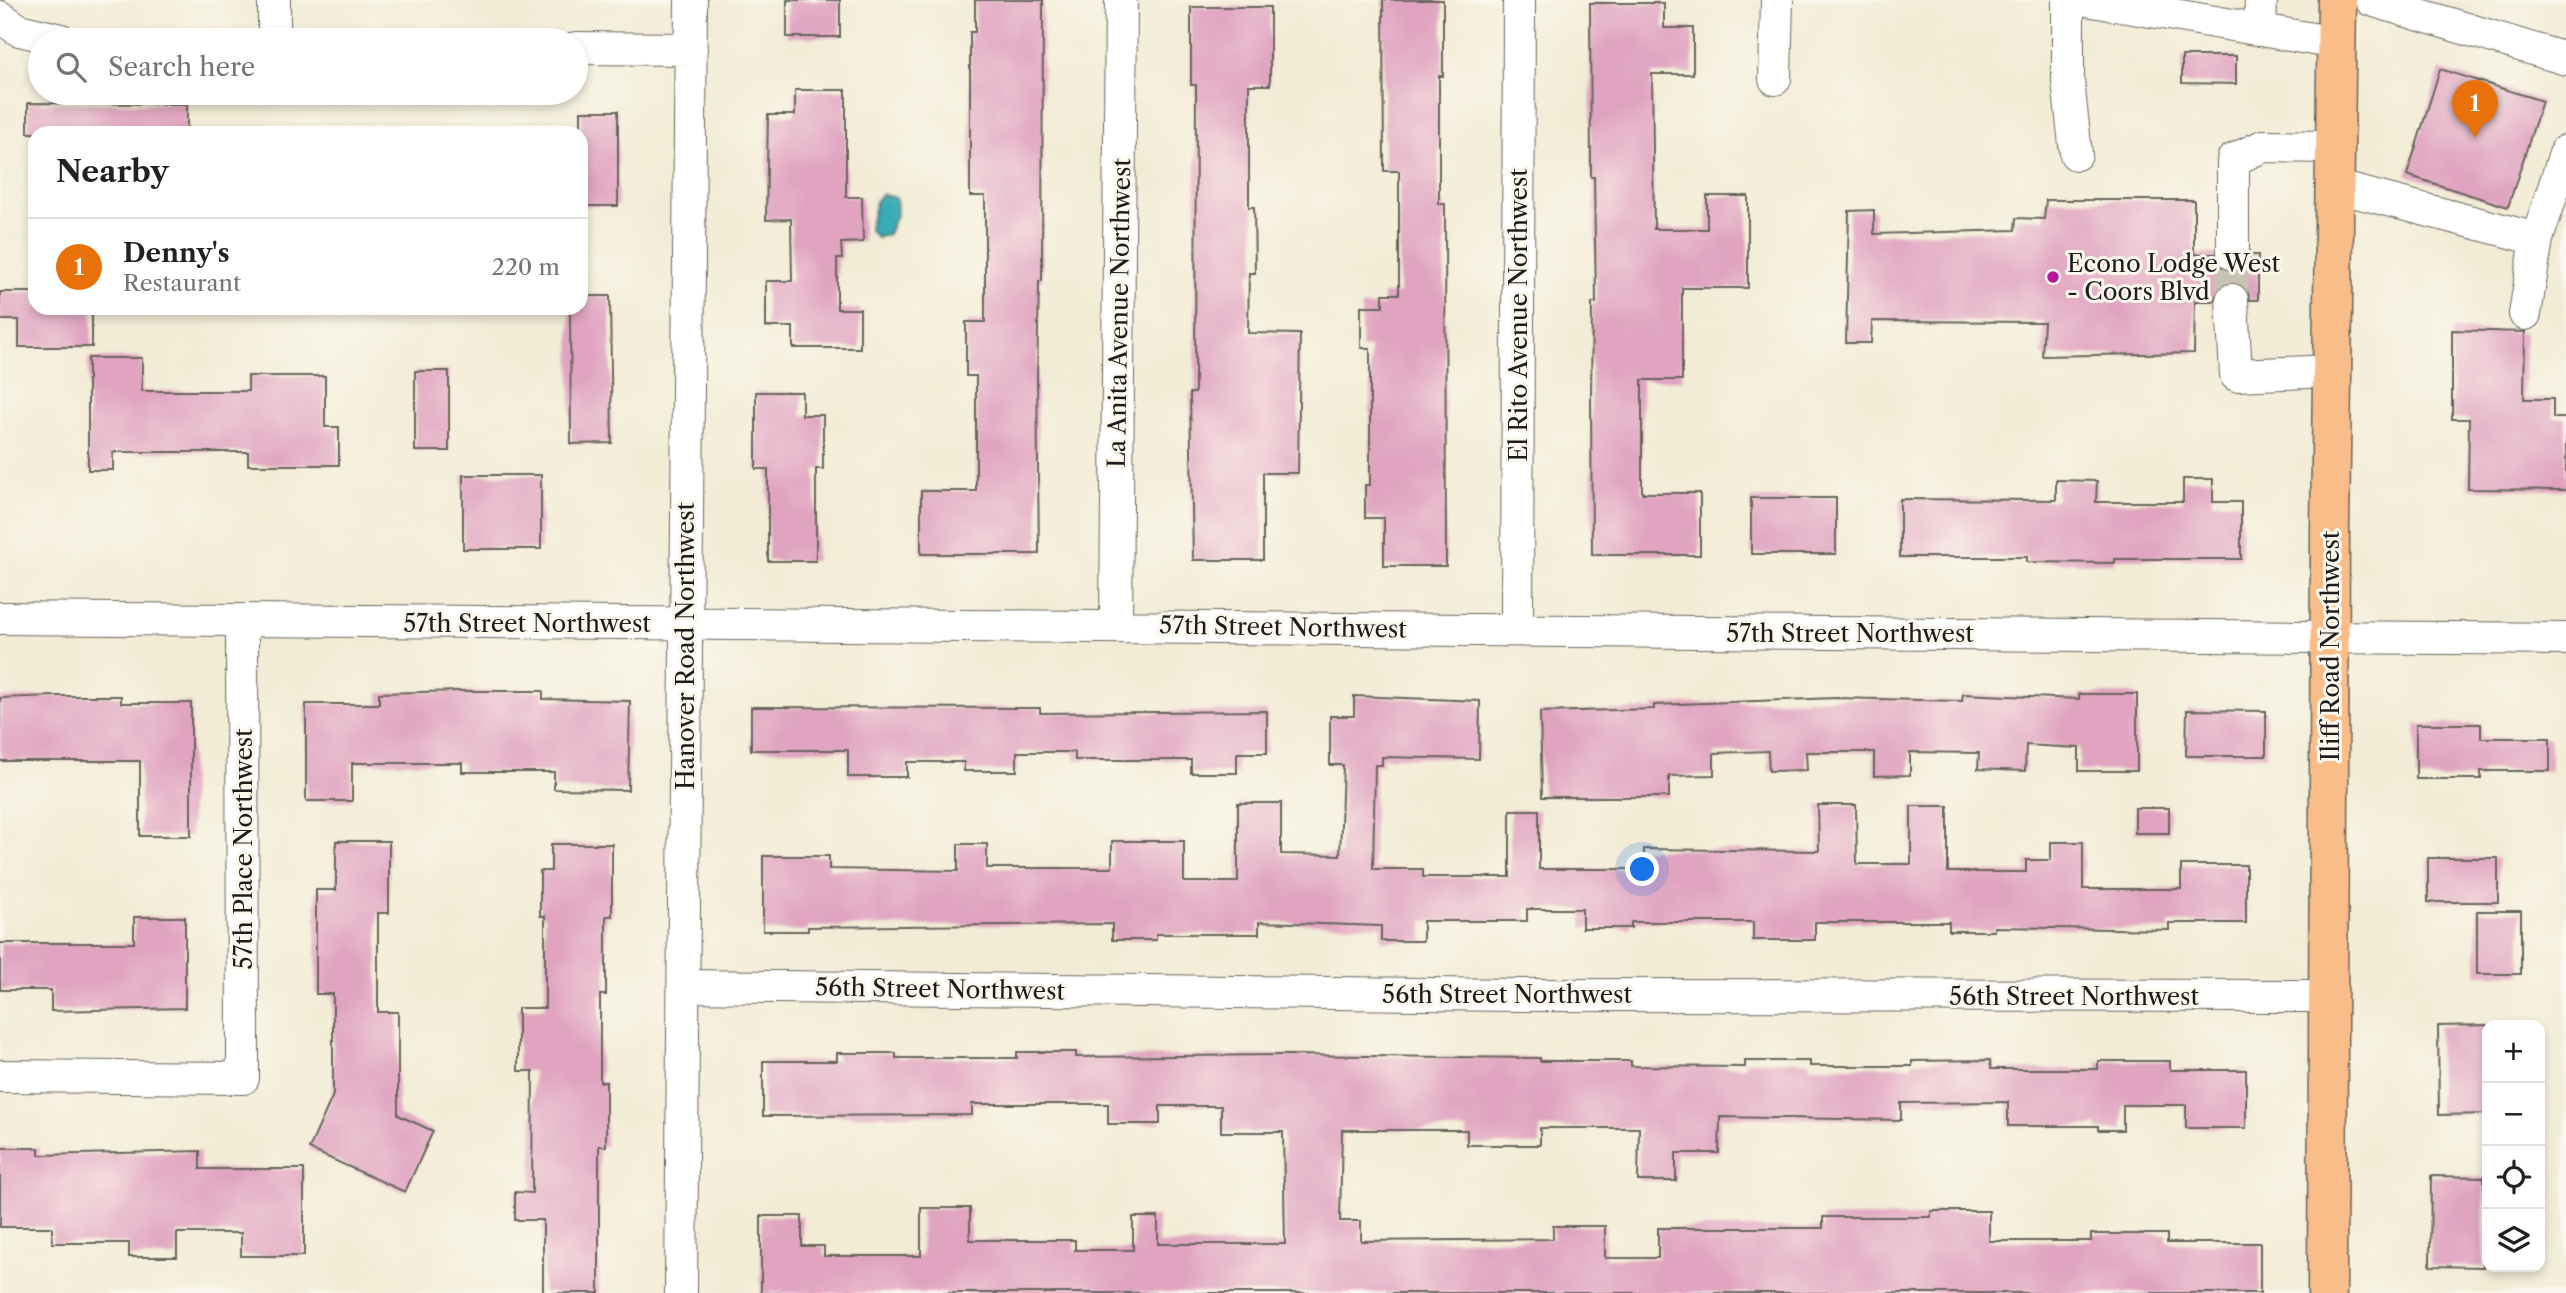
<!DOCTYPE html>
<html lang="en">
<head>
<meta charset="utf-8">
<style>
  body { margin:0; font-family:"Libre Caslon Text",serif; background:#f2f2f2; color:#202124 }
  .controls { position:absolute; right:21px; bottom:21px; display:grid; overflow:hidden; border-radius:14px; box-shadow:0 4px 10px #0003 }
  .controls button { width:63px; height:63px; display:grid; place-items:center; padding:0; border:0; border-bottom:2px solid #e0e0e0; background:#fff; color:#202124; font:35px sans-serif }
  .you { position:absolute; left:1643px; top:870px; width:24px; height:24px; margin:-18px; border:5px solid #fff; border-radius:50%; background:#1a73e8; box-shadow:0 0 0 10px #1a73e833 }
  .badge { display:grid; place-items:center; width:46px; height:46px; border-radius:50%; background:#ea580c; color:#fff; font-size:23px; font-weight:700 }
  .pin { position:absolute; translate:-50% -58px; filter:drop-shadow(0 2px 4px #0008) }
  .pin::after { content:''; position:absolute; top:37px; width:24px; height:21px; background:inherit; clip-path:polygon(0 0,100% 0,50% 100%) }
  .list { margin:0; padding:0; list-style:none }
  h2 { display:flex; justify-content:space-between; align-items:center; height:91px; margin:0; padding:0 28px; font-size:30px }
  h2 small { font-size:23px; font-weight:400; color:#757577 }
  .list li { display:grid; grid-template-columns:46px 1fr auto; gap:21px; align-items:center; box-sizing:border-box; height:98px; padding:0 28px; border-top:2px solid #e0e0e0 }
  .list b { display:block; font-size:26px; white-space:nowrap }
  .list p { margin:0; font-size:23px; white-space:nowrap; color:#757577 }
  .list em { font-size:23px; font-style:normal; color:#757577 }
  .icon { flex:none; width:38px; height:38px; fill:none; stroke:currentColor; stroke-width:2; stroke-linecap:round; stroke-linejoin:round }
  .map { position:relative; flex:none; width:2566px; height:1293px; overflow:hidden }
  .search { position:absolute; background:#fff; box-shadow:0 4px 10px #0003; left:28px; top:28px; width:560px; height:77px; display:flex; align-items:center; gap:18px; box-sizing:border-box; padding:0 24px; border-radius:38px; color:#757577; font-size:26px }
  .panel { position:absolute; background:#fff; box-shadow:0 4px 10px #0003; left:28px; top:126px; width:560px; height:189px; border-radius:21px }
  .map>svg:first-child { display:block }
  .water { fill:#39abb4; stroke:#2a6468; stroke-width:2 }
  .building { fill:#e0a3c0 }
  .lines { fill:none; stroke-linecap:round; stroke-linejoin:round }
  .minor-tunnel { stroke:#c7c2b1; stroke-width:32; stroke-dasharray:32 16; stroke-linecap:butt }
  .minor-casing { stroke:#67655d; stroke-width:34 }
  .major-casing { stroke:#67655d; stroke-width:41 }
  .minor { stroke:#fff; stroke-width:32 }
  .major { stroke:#f8bd89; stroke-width:38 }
  .poi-dot { fill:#b5179e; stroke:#fbf7ec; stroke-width:2.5 }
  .labels { text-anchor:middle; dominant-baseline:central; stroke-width:6; stroke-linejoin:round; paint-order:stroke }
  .poi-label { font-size:24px; fill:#1c1c1c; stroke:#fbf7ec; text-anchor:start }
  .street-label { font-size:24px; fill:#1c1c1c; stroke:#fbf7ec }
</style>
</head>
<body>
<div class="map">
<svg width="2566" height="1293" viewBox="0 0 2566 1293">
  <rect width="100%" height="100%" fill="#fbf7ec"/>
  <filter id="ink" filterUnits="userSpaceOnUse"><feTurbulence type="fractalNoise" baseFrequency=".0143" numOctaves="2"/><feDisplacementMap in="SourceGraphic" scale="14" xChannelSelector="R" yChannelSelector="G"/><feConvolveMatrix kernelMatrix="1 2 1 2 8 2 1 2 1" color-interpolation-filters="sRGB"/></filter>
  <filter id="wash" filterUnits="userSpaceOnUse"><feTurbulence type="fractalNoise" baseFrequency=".00686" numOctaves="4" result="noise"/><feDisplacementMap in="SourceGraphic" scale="28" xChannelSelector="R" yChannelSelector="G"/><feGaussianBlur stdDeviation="1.57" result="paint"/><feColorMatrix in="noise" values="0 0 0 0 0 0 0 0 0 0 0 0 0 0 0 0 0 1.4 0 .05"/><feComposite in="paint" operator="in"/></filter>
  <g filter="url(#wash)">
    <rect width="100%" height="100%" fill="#f2ecd6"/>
    <path class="water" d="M882,194L896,198L897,213L888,234L877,238L869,229L876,200Z"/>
    <g id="blocks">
      <path class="building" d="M787,0H840V37H787Z
        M975,0H1043L1042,281H1039L1037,376L1039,554H921V491H976V376H966V322H985V196H970V32H975Z
        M1383,0H1443V76H1439V204H1445L1446,566H1384V518H1365V485H1370V348H1361V306H1383V294H1399V171H1384Z
        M1590,3H1664V28H1693V74H1652L1654,229H1707V196H1748V288H1682V380H1642V493H1700V555H1592L1591,399L1592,303H1596L1594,177H1591Z
        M1191,7H1270V85H1249V207H1254L1255,273H1249L1248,333L1300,334L1298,473H1263V560H1193L1190,393H1195L1196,85H1191Z
        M2182,56H2236V84L2182,83Z
        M2440,69L2542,101L2508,207L2407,175Z
        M795,90H846V197H862L863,242L841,243L842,259H837V309H860V348H793V327H766V281H792L791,219L766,220L768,115H795Z
        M28,103L187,104V133H28Z
        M581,111H618V206H581Z
        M2046,200H2194V254H2215L2218,264L2232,272L2243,270L2251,255H2258V300H2250L2247,289L2232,282L2221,285L2214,301H2195L2194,353L2042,356L2044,322L1872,321L1871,343H1846L1849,211L1874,210V234L2015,230L2016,218L2044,219Z
        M0,292H35V308H92V347H19V320H0Z
        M581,296H610L612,443L571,444L570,308H581Z
        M2452,330L2525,332L2524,399H2553V418H2566V490L2468,489L2469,419H2452Z
        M88,358H142V391H248V376H325V427H339V465H248V452H113V470H88Z
        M415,371H449V451H415Z
        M756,392H802V415H823V469H816V561H768V469H756Z
        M463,475H541V549H463Z
        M2183,479H2213V502H2241V559H2115V563L2027,562V557H1900V499L2056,500V480L2097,481L2096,502H2183Z
        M1751,498H1836V554H1751Z
        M462,691H543V699L630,701L628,790L554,789V772H462V763H352V801H306V704H379V693Z
        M1963,694L2079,699V694H2137V771H2079V748L2026,745L2025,771L1978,769L1979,753L1910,752V775L1874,776V752H1806L1807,770L1769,771L1768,751L1714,753V775L1669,776V797H1542L1540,712L1654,709V705L1836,698L1962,701Z
        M54,696H121V703H191V836H140V761H0V698Z
        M1354,696L1480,701L1479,759L1382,757V765H1375L1373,869H1423V877H1510V810H1539V869H1644V849L1819,851L1818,805H1856L1857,864H1911V806H1948V872H2026V860H2051V842H2083V889H2181V865H2246V923H2169V930L1994,927V931H1949V922H1815V940H1753V922H1631V928H1582V909H1527V921H1423V941H1381V926L1259,922V934H1156V940H1112V924L808,927V931H763V856H829V869L958,871V844H987V868H1112V841H1184V882H1238V803H1281V854L1340,855L1343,765H1330V716H1354Z
        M751,707L1040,708V713L1267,711V753H1237V773H1191V760H1075V752H1017V771H964V762H907V777H848V750H751Z
        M2187,710L2266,711V756H2186Z
        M2416,724H2481V738H2550V771H2481V779H2416Z
        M2135,808H2169V833H2135Z
        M336,841H389V913H378V1012H398V1115L433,1131L405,1192L309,1149L333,1095V994H316V890H336Z
        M551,844H612V916H606V995H600V1082H606V1146H599V1293H543V1220H515V1192L532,1193L533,1071H518V1008H545V916H540V871H551Z
        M2428,858H2498V902H2428Z
        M2477,911H2521V974H2477Z
        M134,917H185V1008L51,1011V990H0V943H134Z
        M2487,1025V1114L2439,1115L2438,1026Z
        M1017,1052H1076V1057L1285,1055L1540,1058V1061H1631V1066L1745,1067V1061H1810V1066H1912V1061L1990,1060L1991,1069H2098V1061H2170V1070H2246V1128H2186V1105H2123V1130H2098V1126H2008V1102L1901,1103V1120L1720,1117L1719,1153H1676V1181H1638L1639,1128H1540V1145H1467V1130H1342L1340,1221H1361V1241L1553,1239V1226H1605V1258H1658V1228H1823V1217H1931V1211H1989V1241H2091V1234H2167V1243H2260V1293H761V1216H802V1246H824V1256H921V1208H970V1240H1075V1250H1133V1217H1158V1244H1285L1283,1132H1221V1106H1160V1124H1108V1104H972V1115L763,1116V1061H837V1053H896V1058H1017Z
        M0,1148H39V1155L200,1151V1169H304V1256H241V1233H177V1257H129V1243H52V1227H0Z
        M2431,1176L2484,1177L2483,1267L2430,1266Z"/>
    </g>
  </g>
  <g filter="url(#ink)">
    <use href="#blocks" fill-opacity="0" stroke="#67655d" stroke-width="2"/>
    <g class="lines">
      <path class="minor-tunnel" d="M2232,300L2233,254"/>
      <g class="minor-casing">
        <path id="minor" d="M2068,0V81L2076,154
          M2087,0L2336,43
          M2371,0L2566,59
          M0,17L19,30L61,40
          M2260,30L2261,0
          M274,40V0
          M576,48L691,49
          M1775,79L1777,0
          M2334,186L2537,239L2566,151
          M2233,254V160L2263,146L2334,147
          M2232,300L2236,375L2332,371
          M2525,314L2537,239
          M0,618L2566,639
          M1116,626L1121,0
          M1517,630L1519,0
          M684,986L1519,995L2330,996
          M0,1076L243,1078L242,621
          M681,1293L691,0"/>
      </g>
      <g class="major-casing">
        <path id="major" d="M2327,1293L2330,531L2337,0"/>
      </g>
      <use href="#minor" class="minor"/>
      <use href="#major" class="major"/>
    </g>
  </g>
  <circle class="poi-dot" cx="2053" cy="277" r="7"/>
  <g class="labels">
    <g class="poi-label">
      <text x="2067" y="263">Econo Lodge West<tspan x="2067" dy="28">- Coors Blvd</tspan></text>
    </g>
    <g class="street-label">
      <text transform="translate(1119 313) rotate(-89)">La Anita Avenue Northwest</text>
      <text transform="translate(1518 315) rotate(-90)">El Rito Avenue Northwest</text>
      <text x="527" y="623">57th Street Northwest</text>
      <text transform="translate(1283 627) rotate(1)">57th Street Northwest</text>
      <text x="1850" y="633">57th Street Northwest</text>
      <text transform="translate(685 646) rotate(-90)">Hanover Road Northwest</text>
      <text transform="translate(2330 646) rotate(-90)">Iliff Road Northwest</text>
      <text transform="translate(243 849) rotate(-90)">57th Place Northwest</text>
      <text transform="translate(940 989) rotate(1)">56th Street Northwest</text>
      <text x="1507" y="994">56th Street Northwest</text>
      <text x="2074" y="996">56th Street Northwest</text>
    </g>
  </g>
</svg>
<div class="controls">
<button>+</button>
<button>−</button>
<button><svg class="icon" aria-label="locate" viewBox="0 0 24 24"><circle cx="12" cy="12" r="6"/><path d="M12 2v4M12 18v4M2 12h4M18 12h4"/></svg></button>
<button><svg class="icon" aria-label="layers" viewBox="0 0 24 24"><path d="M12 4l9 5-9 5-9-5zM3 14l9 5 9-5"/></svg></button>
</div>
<div class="you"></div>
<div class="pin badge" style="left:2475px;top:138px;background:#e8710a">1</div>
<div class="search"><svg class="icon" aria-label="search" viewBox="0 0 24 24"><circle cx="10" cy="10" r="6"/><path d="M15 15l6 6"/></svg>Search here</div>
<section class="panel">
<h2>Nearby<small></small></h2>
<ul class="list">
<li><span class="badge" style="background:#e8710a">1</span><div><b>Denny's</b><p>Restaurant</p></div><em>220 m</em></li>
</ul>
</section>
</div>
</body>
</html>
